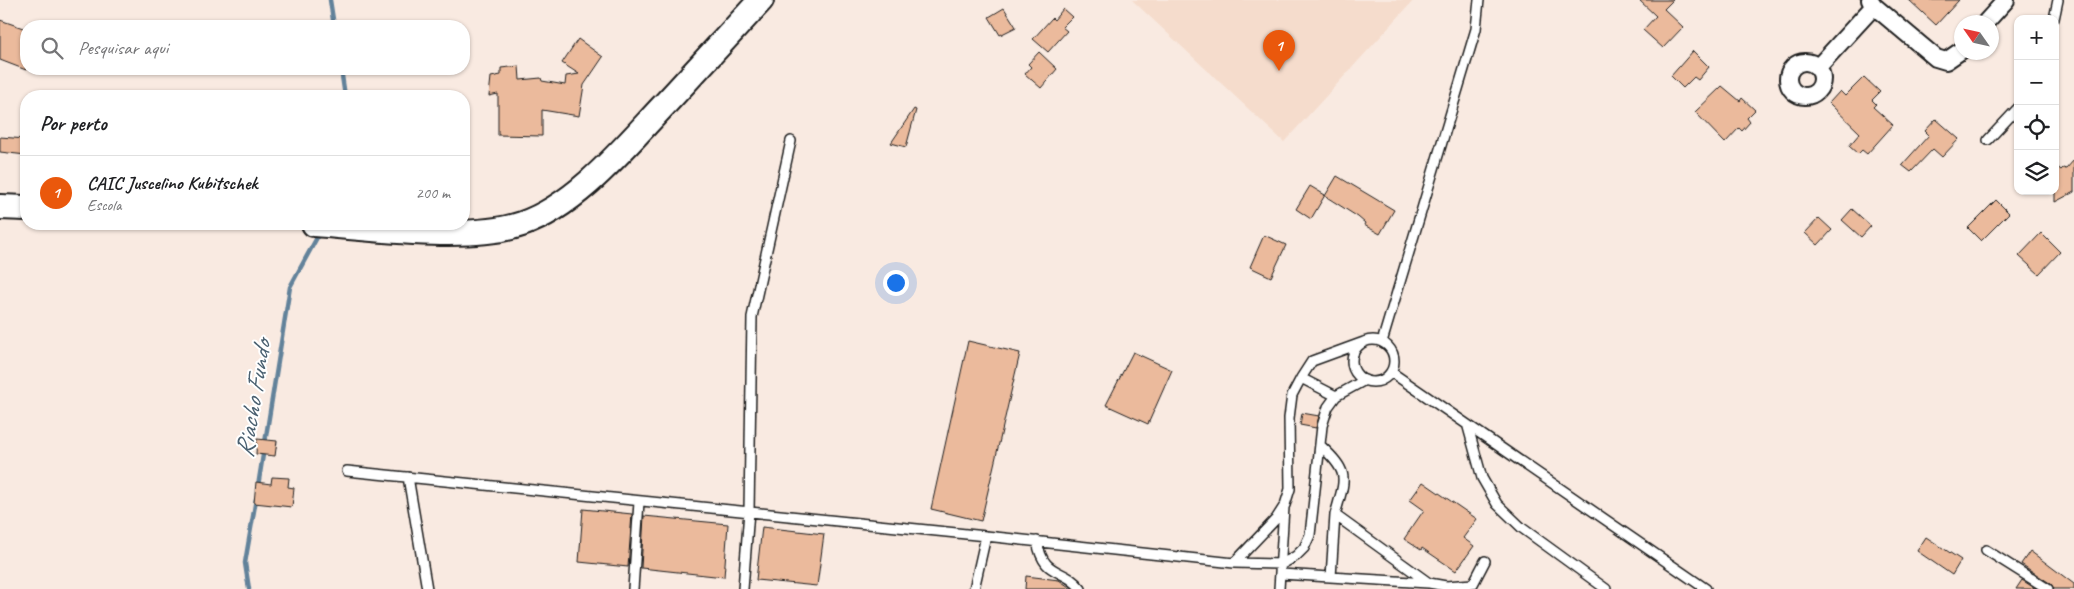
<!DOCTYPE html>
<html lang="pt">
<head>
<meta charset="utf-8">
<style>
  body { margin:0; font-family:Caveat,sans-serif; background:#f2f2f2; color:#202124 }
  .controls { position:absolute; right:15px; top:15px; display:grid; overflow:hidden; border-radius:10px; box-shadow:0 1px 4px #0004 }
  .controls button { width:45px; height:45px; display:grid; place-items:center; padding:0; border:0; border-bottom:1px solid #e0e0e0; background:#fff; color:#202124; font:25px sans-serif }
  .compass { position:absolute; left:1954px; top:15px; width:45px; height:45px; border-radius:50%; background:#fff; box-shadow:0 1px 4px #0004; rotate:304deg }
  .you { position:absolute; left:895px; top:282px; width:18px; height:18px; margin:-12px; border:4px solid #fff; border-radius:50%; background:#1a73e8; box-shadow:0 0 0 8px #1a73e833 }
  .badge { display:grid; place-items:center; width:32px; height:32px; border-radius:50%; background:#ea580c; color:#fff; font-size:16px; font-weight:700 }
  .pin { position:absolute; translate:-50% -41px; filter:drop-shadow(0 1px 2px #0008) }
  .pin::after { content:''; position:absolute; top:26px; width:18px; height:15px; background:inherit; clip-path:polygon(0 0,100% 0,50% 100%) }
  .list { margin:0; padding:0; list-style:none }
  h2 { display:flex; justify-content:space-between; align-items:center; height:65px; margin:0; padding:0 20px; font-size:21px }
  h2 small { font-size:16px; font-weight:400; color:#757577 }
  .list li { display:grid; grid-template-columns:32px 1fr auto; gap:15px; align-items:center; box-sizing:border-box; height:75px; padding:0 20px; border-top:1px solid #e0e0e0 }
  .list b { display:block; font-size:19px; white-space:nowrap }
  .list p { margin:0; font-size:16px; white-space:nowrap; color:#757577 }
  .list em { font-size:16px; font-style:normal; color:#757577 }
  .icon { flex:none; width:28px; height:28px; fill:none; stroke:currentColor; stroke-width:2; stroke-linecap:round; stroke-linejoin:round }
  .map { position:relative; flex:none; width:2074px; height:589px; overflow:hidden }
  .search { position:absolute; background:#fff; box-shadow:0 1px 4px #0004; left:20px; top:20px; width:450px; height:55px; display:flex; align-items:center; gap:12px; box-sizing:border-box; padding:0 18px; border-radius:20px; color:#757577; font-size:19px }
  .panel { position:absolute; background:#fff; box-shadow:0 1px 4px #0004; left:20px; top:90px; width:450px; height:140px; border-radius:20px }
  .map>svg:first-child { display:block }
  .built { fill:#f5dccc }
  .lines { fill:none; stroke-linecap:round; stroke-linejoin:round }
  .stream { stroke:#62829a; stroke-width:4.5 }
  .building { fill:#ebba9c; stroke:#1c1c1c }
  .lane-casing { stroke:#1c1c1c; stroke-width:12 }
  .street-casing { stroke:#1c1c1c; stroke-width:20 }
  .secondary-casing { stroke:#1c1c1c; stroke-width:28 }
  .lane { stroke:#fff; stroke-width:9 }
  .street { stroke:#fff; stroke-width:16 }
  .secondary { stroke:#fff; stroke-width:24 }
  .labels { text-anchor:middle; dominant-baseline:central; stroke-width:4; stroke-linejoin:round; paint-order:stroke }
  .water-label { font-size:26px; font-style:italic; fill:#4a6070; stroke:#fff }
</style>
</head>
<body>
<div class="map">
<svg width="2074" height="589" viewBox="0 0 2074 589">
  <rect width="100%" height="100%" fill="#f9eae1"/>
  <filter id="ink" filterUnits="userSpaceOnUse"><feTurbulence type="fractalNoise" baseFrequency=".02" numOctaves="2"/><feDisplacementMap in="SourceGraphic" scale="10" xChannelSelector="R" yChannelSelector="G"/><feConvolveMatrix kernelMatrix="1 2 1 2 8 2 1 2 1" color-interpolation-filters="sRGB"/></filter>
  <g filter="url(#ink)">
    <path class="built" d="M1132,0H1414L1284,142Z"/>
    <g class="lines">
      <path class="stream" d="M330,0L334,26
        M341,69L345,96
        M258,486L290,287L320,232
        M249,589L245,563L256,499"/>
    </g>
    <path class="building" d="M1639,0H1673L1664,9L1683,27L1663,48L1643,30L1656,16Z
      M1909,0H1959L1936,25Z
      M1004,8L1016,27L1000,35L989,17Z
      M1063,9L1072,17L1062,27L1067,31L1048,52L1033,39L1052,18L1054,20Z
      M0,20L26,29V70L0,60Z
      M578,39L603,57L584,85L579,116L542,110V136L498,135V94L489,96L491,77L501,75V68L519,66L520,80L541,78L542,81L565,85L566,76L579,74L562,63Z
      M1693,51L1709,67L1698,80L1694,77L1683,88L1671,76Z
      M1039,52L1057,69L1041,88L1025,74L1031,67L1028,64Z
      M1864,77L1880,92L1872,100L1876,104L1873,107L1893,125L1867,154L1862,150L1858,154L1849,146L1860,133L1829,103L1840,91L1845,96Z
      M1722,86L1740,101L1742,98L1755,110L1747,118L1750,122L1742,131L1739,128L1725,143L1695,112Z
      M914,109L916,110L906,147L891,143Z
      M1936,119L1959,139L1942,157L1933,149L1911,172L1902,165L1929,135L1925,131Z
      M0,137L26,139V155L0,152Z
      M2074,160V192L2055,202V165L2061,170L2063,168L2066,169Z
      M1337,176L1394,210L1380,234L1364,225L1365,223L1358,217L1325,196Z
      M1310,186L1325,195L1311,219L1296,209Z
      M1996,200L2009,213L1981,241L1968,228Z
      M1852,209L1871,226L1861,237L1842,220Z
      M1819,218L1832,230L1818,245L1805,233Z
      M2041,233L2060,252L2039,274L2019,256Z
      M1264,235L1286,245L1271,277L1250,267Z
      M968,341L1020,353L981,521L931,509Z
      M1133,352L1172,370L1148,424L1106,405Z
      M1302,413L1319,416L1316,428L1300,425Z
      M257,439L277,441L275,456L256,454Z
      M272,477L289,478L288,487L294,488L292,507L254,503L256,482L271,484Z
      M1423,482L1477,519L1463,538L1474,546L1456,571L1422,548L1421,550L1404,539L1424,510L1410,500Z
      M583,509L632,514L628,567L579,562Z
      M644,516L728,524L724,577L641,568Z
      M762,527L824,534L817,586L756,580Z
      M1926,537L1961,560L1952,575L1917,551Z
      M2030,551L2074,584V589H2054L2051,584L2021,564Z
      M1026,576L1059,580L1072,589H1025Z
      M2022,580L2036,589H2016Z"/>
    <g class="lines">
      <g class="lane-casing">
        <path id="lane" d="M2054,19L2058,0
          M1988,140L2018,108
          M1352 361a21 21 0 1 1 42 0a21 21 0 1 1-42 0Z
          M1382,342L1476,29L1479,0
          M1391,372L1706,589
          M1301,378L1336,396
          M1468,427L1482,478L1497,504L1522,528L1606,589
          M1321,446C1351,474 1345,478 1335,515L1429,583L1446,586L1473,584L1485,561
          M347,471L986,536L1234,563L1282,564L1296,556L1304,548L1310,535L1322,426L1328,407L1336,396L1365,380
          M408,477L427,589
          M1037,541C1044,579 1063,566 1081,589
          M1986,550L2048,589
          M1234,563L1276,519L1285,505L1290,489L1289,418L1292,395L1301,378L1312,361L1364,342
          M1281,574L1428,583
          M1331,577L1335,515
          M633,589L639,502
          M743,589L749,511L752,317L791,141
          M974,589L986,536
          M1279,589L1284,507"/>
      </g>
      <g class="street-casing">
        <path id="street" d="M1870,0L1874,6L1936,58L1946,61L1962,50
          M1986,22L2006,0
          M1788 79a17 17 0 1 1 34 0a17 17 0 1 1-34 0Z
          M1818,67L1874,6"/>
      </g>
      <g class="secondary-casing">
        <path id="secondary" d="M0,207L26,208
          M314,224C371,228 470,242 522,224C578,205 626,145 666,103C697,69 729,35 761,0"/>
      </g>
      <use href="#lane" class="lane"/>
      <use href="#street" class="street"/>
      <use href="#secondary" class="secondary"/>
    </g>
  </g>
  <g class="labels">
    <g class="water-label">
      <text transform="translate(253 399) rotate(-81)">Riacho Fundo</text>
    </g>
  </g>
</svg>
<div class="controls">
<button>+</button>
<button>−</button>
<button><svg class="icon" aria-label="locate" viewBox="0 0 24 24"><circle cx="12" cy="12" r="6"/><path d="M12 2v4M12 18v4M2 12h4M18 12h4"/></svg></button>
<button><svg class="icon" aria-label="layers" viewBox="0 0 24 24"><path d="M12 4l9 5-9 5-9-5zM3 14l9 5 9-5"/></svg></button>
</div>
<svg class="compass" viewBox="-18 -18 36 36"><path d="M0-13l5 13h-10z" fill="#e53935"/><path d="M0 13l5-13h-10z" fill="#757577"/></svg>
<div class="you"></div>
<div class="pin badge" style="left:1279px;top:71px">1</div>
<div class="search"><svg class="icon" aria-label="search" viewBox="0 0 24 24"><circle cx="10" cy="10" r="6"/><path d="M15 15l6 6"/></svg>Pesquisar aqui</div>
<section class="panel">
<h2>Por perto<small></small></h2>
<ul class="list">
<li><span class="badge">1</span><div><b>CAIC Juscelino Kubitschek</b><p>Escola</p></div><em>200 m</em></li>
</ul>
</section>
</div>
</body>
</html>
